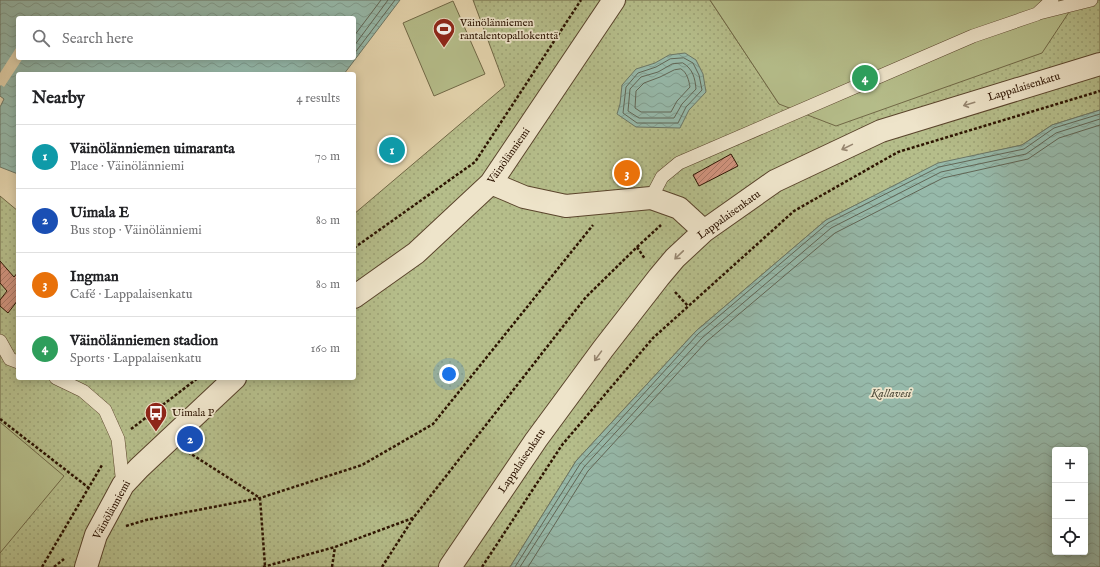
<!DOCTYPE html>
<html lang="en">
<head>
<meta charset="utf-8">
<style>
  body { margin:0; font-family:"IM FELL English",serif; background:#f6f6f6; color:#202124 }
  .controls { position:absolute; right:12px; bottom:12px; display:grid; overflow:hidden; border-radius:4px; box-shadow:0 2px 10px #0003 }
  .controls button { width:36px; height:36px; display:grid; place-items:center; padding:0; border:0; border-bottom:1px solid #e0e0e0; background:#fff; color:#202124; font:20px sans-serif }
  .you { position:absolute; left:449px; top:374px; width:14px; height:14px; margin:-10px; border:3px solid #fff; border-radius:50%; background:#1a73e8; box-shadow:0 0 0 6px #1a73e833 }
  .badge { display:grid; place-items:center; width:26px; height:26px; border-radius:50%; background:#8f2418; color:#fff; font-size:13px; font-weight:700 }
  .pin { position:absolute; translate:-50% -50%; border:2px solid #fff; box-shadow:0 1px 4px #0006 }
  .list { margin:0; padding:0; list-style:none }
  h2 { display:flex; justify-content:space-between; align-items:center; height:52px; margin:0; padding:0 16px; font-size:17px }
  h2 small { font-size:13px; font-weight:400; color:#757577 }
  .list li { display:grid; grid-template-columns:26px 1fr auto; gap:12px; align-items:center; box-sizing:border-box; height:64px; padding:0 16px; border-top:1px solid #e0e0e0 }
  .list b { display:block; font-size:15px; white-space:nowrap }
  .list p { margin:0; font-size:13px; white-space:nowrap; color:#757577 }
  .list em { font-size:13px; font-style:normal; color:#757577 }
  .icon { flex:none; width:22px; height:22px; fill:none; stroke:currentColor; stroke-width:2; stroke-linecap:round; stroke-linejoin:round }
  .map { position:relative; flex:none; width:1100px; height:567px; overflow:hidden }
  .search { position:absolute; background:#fff; box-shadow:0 2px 10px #0003; left:16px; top:16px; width:340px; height:44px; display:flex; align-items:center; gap:10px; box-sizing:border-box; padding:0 14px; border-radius:4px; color:#757577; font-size:15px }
  .panel { position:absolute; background:#fff; box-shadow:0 2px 10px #0003; left:16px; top:72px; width:340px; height:308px; border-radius:4px }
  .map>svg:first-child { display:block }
  .grass { fill:url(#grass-dots); stroke:#706846 }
  .pitch { fill:#b5bd8a; stroke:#706846 }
  .water { fill:url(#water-waves); stroke:#6c7766; fill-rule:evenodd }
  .pier { fill:#e5d5ae }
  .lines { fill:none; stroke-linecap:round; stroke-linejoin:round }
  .shore { stroke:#616656; stroke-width:1 }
  .building { fill:url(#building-hatch); stroke:#2c1301 }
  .lane-casing { stroke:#5a442c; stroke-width:14 }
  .street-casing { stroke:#5a442c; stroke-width:24 }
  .path { stroke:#2c1301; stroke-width:2.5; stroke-dasharray:3 2; stroke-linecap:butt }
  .lane { stroke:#eee4ca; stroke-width:13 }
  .street { stroke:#eee4ca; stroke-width:22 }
  .oneway { stroke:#978670 }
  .labels { text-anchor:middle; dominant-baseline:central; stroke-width:3.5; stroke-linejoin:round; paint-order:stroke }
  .poi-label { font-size:11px; fill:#2c1301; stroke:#eee4ca; text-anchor:start }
  .street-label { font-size:11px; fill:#2c1301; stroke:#eee4ca }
  .water-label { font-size:12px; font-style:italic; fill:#514d3c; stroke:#eee4ca }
</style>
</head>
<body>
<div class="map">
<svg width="1100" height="567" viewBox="0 0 1100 567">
  <defs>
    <pattern id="grass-dots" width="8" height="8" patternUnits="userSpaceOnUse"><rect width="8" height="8" fill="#b5bd8a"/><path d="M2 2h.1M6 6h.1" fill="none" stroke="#9ca275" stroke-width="1.8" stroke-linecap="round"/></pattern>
    <pattern id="water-waves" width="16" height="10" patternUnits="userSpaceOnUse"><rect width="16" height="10" fill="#96b9aa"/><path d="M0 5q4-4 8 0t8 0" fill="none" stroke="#819e90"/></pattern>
    <pattern id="building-hatch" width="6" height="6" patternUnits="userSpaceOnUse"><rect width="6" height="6" fill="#d2947f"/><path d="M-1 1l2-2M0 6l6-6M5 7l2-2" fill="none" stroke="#ab7866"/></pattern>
  </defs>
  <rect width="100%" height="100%" fill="#e5d5ae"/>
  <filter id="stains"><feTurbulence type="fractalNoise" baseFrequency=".005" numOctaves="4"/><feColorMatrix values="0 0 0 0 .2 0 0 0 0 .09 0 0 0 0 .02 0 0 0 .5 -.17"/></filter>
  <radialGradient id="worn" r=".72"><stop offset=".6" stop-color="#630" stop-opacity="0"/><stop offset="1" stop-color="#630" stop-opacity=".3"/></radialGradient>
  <path class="grass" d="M473,0H710L779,104L1077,0H1100V110L1052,125L1022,145L938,164L826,220L696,331L576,461L510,567H0V196L18,211V378H354V214L505,86Z"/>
  <path class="pitch" d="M710,0H1077L1042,53L836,126L779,104Z
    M453,1L485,74L434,96L403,23Z
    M0,422L64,476L0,553Z"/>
  <path class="water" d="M0,0H400L344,74H18V174L0,167V107L4,99L0,96ZM18,18H354V58H18Z
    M685,53L696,60L703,74L706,92L689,110L680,128L636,127L617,114L620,104L622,85L636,69L655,63L669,55Z
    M1100,110V567H510L576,461L696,331L826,220L938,163L1022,145L1052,125ZM1055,450H1085V552H1055Z"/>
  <path class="pier" d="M18,45V58H23L4,87L1,85L0,86V73Z"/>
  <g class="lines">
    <path class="shore" d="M354,36L381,0
      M354,46L388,0
      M354,54L395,0
      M684,58L693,63L699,75L702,90L686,107L678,123H637L623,113L626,87L638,73L656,67L670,59Z
      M683,63C693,69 695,78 696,89L682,104L674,118H639L628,111L630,89L641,77L658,72L672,64Z
      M681,69C687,72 689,81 690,87L677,101L671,112H641L635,108L636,91L644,83L660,77L674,70Z
      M515,567L580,464L698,334L828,223L939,167L1024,149L1054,128L1100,114
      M520,567L584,467L702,338L831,228L941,172L1026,154L1056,133L1100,119
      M528,567L588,471L706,342L835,233L943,178L1028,159L1059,138L1100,125"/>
  </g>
  <path class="building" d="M731,154L738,166L699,186L693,175Z
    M631,164L637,176L622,183L616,171Z
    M0,261L14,277L18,272V300L8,313L0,306V300L7,291L0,283Z"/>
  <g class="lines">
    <g class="lane-casing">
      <path id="lane" d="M1039,13L1091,0
        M651,198L662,177L679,163L973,36L1037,14L1052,0
        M0,341L10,359L18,362
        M56,378L83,391L105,410L118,439L123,485"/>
    </g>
    <g class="street-casing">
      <path id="street" d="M491,183L524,197L566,206L651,198L679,208L704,231
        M354,297L416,253L491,183L614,0
        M86,567L96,535L123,485L139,468L235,378
        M450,567L536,440L603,349L659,277L675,258L704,231L775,181L881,131L1100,64"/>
    </g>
    <path class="path" d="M637,247L645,259
      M354,248L475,162L581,0
      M675,292L688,306
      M146,418L155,423
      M0,419L89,488
      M131,429L198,378
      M188,452L260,498L265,566
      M126,526L146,520L260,498L362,465L433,424L593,225
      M42,567L102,465
      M54,567L64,559
      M263,567L335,547L413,518
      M332,567L335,547
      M382,567L414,517L586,297L637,247L661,225
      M482,567L562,445L653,338L794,211L898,152L1100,91"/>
    <use href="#lane" class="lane"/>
    <use href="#street" class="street"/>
  </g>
  <defs><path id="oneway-shaft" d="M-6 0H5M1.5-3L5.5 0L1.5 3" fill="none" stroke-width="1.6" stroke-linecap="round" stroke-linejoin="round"/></defs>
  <g class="oneway">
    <use href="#oneway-shaft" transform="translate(969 104) rotate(163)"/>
    <use href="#oneway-shaft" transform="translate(847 147) rotate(154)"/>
    <use href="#oneway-shaft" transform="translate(679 255) rotate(136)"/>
    <use href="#oneway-shaft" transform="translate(598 356) rotate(126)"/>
  </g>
  <defs>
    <g id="stadium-pin" transform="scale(1.15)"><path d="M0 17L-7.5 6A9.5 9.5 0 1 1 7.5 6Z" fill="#8f2418" stroke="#eee4ca"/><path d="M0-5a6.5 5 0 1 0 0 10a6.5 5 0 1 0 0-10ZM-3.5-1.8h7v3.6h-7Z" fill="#fff"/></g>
    <g id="bus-pin" transform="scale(1.15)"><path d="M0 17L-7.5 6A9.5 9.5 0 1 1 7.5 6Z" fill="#8f2418" stroke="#eee4ca"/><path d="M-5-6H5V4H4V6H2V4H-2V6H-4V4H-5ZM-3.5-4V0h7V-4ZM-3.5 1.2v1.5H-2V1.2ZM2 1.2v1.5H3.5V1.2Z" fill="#fff"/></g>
  </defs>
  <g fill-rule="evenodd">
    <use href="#stadium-pin" x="444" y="29"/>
    <use href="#bus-pin" x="156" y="413"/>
  </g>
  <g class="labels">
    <g class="poi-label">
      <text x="460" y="23">Väinölänniemen<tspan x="460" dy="13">rantalentopallokenttä</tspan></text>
      <text x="172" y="413">Uimala P</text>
    </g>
    <g class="street-label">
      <text transform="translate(1024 87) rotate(-17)">Lappalaisenkatu</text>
      <text transform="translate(509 156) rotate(-55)">Väinölänniemi</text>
      <text transform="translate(729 215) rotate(-36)">Lappalaisenkatu</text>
      <text transform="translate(522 461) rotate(-56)">Lappalaisenkatu</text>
      <text transform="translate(112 510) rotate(-61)">Väinölänniemi</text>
    </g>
    <g class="water-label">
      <text x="891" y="393">Kallavesi</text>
    </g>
  </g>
  <rect width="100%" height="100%" filter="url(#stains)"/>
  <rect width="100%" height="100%" fill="url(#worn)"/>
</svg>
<div class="controls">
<button>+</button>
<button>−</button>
<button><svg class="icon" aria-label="locate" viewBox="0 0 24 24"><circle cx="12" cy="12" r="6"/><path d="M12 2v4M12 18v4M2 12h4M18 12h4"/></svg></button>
</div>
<div class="you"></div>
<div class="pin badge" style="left:392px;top:150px;background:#0f9aa8">1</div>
<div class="pin badge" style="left:190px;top:439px;background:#1a4fb4">2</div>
<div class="pin badge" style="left:627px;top:173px;background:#e8710a">3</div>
<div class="pin badge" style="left:865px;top:78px;background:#2e9e5b">4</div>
<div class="search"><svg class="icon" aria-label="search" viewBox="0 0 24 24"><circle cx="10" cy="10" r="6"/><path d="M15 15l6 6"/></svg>Search here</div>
<section class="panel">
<h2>Nearby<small>4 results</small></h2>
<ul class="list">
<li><span class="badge" style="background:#0f9aa8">1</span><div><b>Väinölänniemen uimaranta</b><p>Place · Väinölänniemi</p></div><em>70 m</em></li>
<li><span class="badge" style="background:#1a4fb4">2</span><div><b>Uimala E</b><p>Bus stop · Väinölänniemi</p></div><em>80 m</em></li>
<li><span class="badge" style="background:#e8710a">3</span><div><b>Ingman</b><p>Café · Lappalaisenkatu</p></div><em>80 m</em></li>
<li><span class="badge" style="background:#2e9e5b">4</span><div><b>Väinölänniemen stadion</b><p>Sports · Lappalaisenkatu</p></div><em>160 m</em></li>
</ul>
</section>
</div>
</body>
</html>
